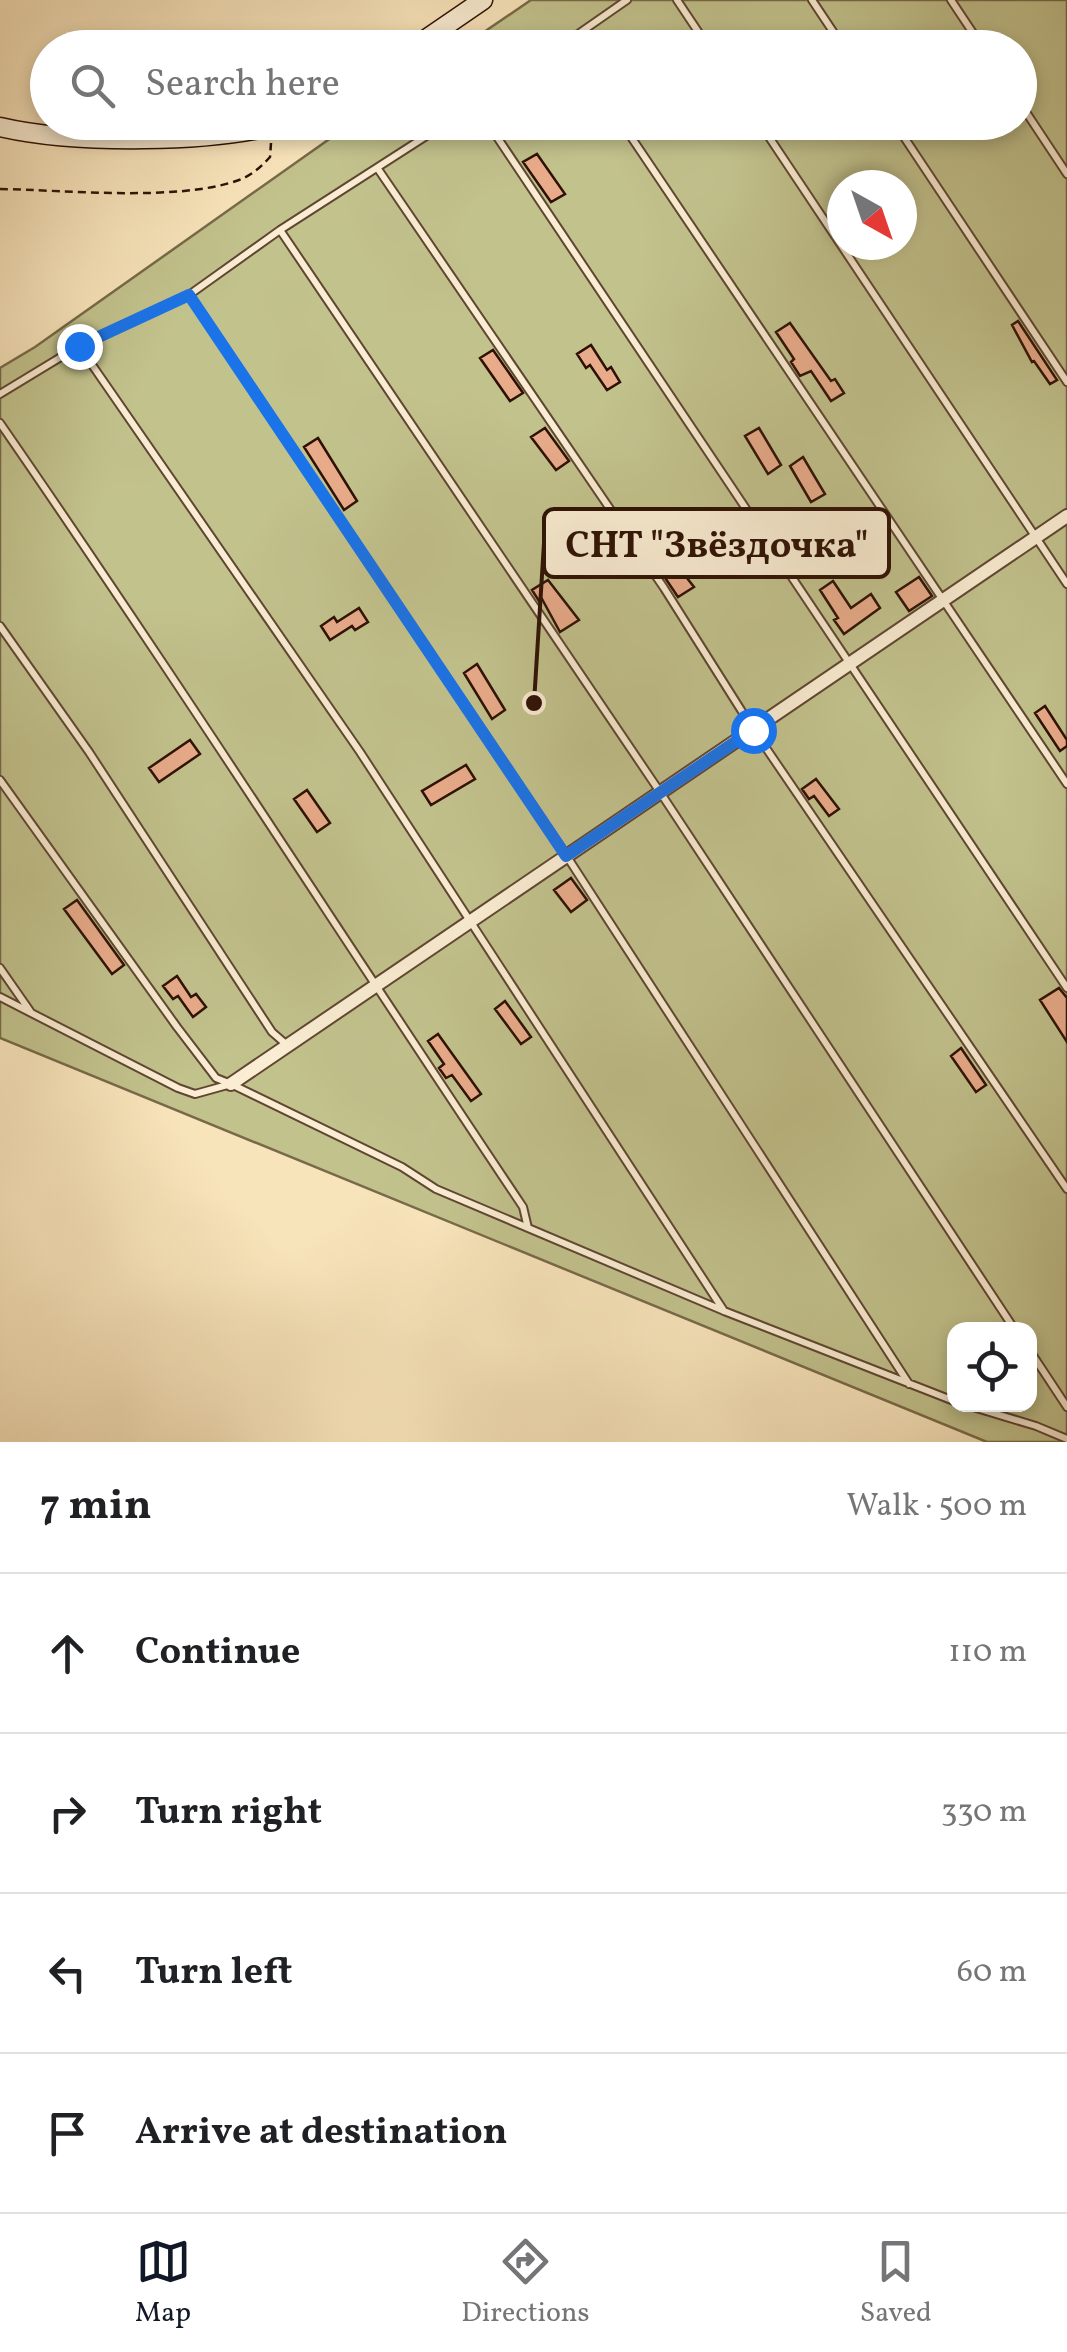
<!DOCTYPE html>
<html lang="en">
<head>
<meta charset="utf-8">
<style>
  body { margin:0; font-family:Vollkorn,serif; background:#f6f6f6; color:#202124 }
  .controls { position:absolute; right:30px; bottom:30px; display:grid; overflow:hidden; border-radius:20px; box-shadow:0 5px 15px #0003 }
  .controls button { width:90px; height:90px; display:grid; place-items:center; padding:0; border:0; border-bottom:2px solid #e0e0e0; background:#fff; color:#202124; font:50px sans-serif }
  .compass { position:absolute; left:827px; top:170px; width:90px; height:90px; border-radius:50%; background:#fff; box-shadow:0 5px 15px #0003; rotate:140deg }
  .stop { position:absolute; width:30px; height:30px; margin:-22px; border:8px solid #1a73e8; border-radius:50%; background:#fff }
  .stop.end { background:#1a73e8; border-color:#fff; box-shadow:0 2px 10px #0008 }
  .list { margin:0; padding:0; list-style:none }
  h2 { display:flex; justify-content:space-between; align-items:center; height:130px; margin:0; padding:0 40px; font-size:42px }
  h2 small { font-size:32px; font-weight:400; color:#757577 }
  .list li { display:grid; grid-template-columns:65px 1fr auto; gap:30px; align-items:center; box-sizing:border-box; height:160px; padding:0 40px; border-top:2px solid #e0e0e0 }
  .list b { display:block; font-size:38px; white-space:nowrap }
  .list em { font-size:32px; font-style:normal; color:#757577 }
  .icon { flex:none; width:55px; height:55px; fill:none; stroke:currentColor; stroke-width:2; stroke-linecap:round; stroke-linejoin:round }
  .map { position:relative; flex:none; width:1067px; height:1442px; overflow:hidden }
  .search { position:absolute; background:#fff; box-shadow:0 5px 15px #0003; left:30px; right:30px; top:30px; height:110px; display:flex; align-items:center; gap:25px; box-sizing:border-box; padding:0 35px; border-radius:55px; color:#757577; font-size:38px }
  .sheet { height:770px; background:#fff }
  nav { display:flex; justify-content:space-around; align-items:center; box-sizing:border-box; height:140px; border-top:2px solid #e0e0e0; background:#fff; font-size:28px; color:#757577 }
  nav a { display:grid; justify-items:center; gap:5px }
  nav .on { color:#111827 }
  .map>svg:first-child { display:block }
  .green { fill:#c2c28d; stroke:#786a49; stroke-width:2.5; fill-rule:evenodd }
  .building { fill:#e9ac8b; stroke:#2e1105; stroke-width:2.5 }
  .lines { fill:none; stroke-linecap:round; stroke-linejoin:round }
  .lane-casing { stroke:#604632; stroke-width:10 }
  .street-casing { stroke:#604632; stroke-width:16 }
  .secondary-casing { stroke:#2e1105; stroke-width:21 }
  .path { stroke:#2e1105; stroke-width:2.5; stroke-dasharray:8 5; stroke-linecap:butt }
  .lane { stroke:#faedd3; stroke-width:6 }
  .street { stroke:#faedd3; stroke-width:12 }
  .secondary { stroke:#faedd3; stroke-width:18 }
  .route { stroke:#1a73e8; stroke-width:12 }
  .leader { fill:none; stroke:#2e1105; stroke-width:4 }
  .callout-dot { fill:#2e1105; stroke:#faedd3; stroke-width:4 }
  .callout { fill:#faedd3; stroke:#2e1105; stroke-width:4 }
  .callout-label { font-size:38px; text-anchor:middle; font-weight:bold; fill:#2e1105 }
</style>
</head>
<body>
<div class="map">
<svg width="1067" height="1442" viewBox="0 0 1067 1442">
  <rect width="100%" height="100%" fill="#f8e4bb"/>
  <filter id="stains"><feTurbulence type="fractalNoise" baseFrequency=".002" numOctaves="4"/><feColorMatrix values="0 0 0 0 .2 0 0 0 0 .09 0 0 0 0 .02 0 0 0 .5 -.17"/></filter>
  <radialGradient id="worn" r=".72"><stop offset=".6" stop-color="#630" stop-opacity="0"/><stop offset="1" stop-color="#630" stop-opacity=".3"/></radialGradient>
  <path class="green" d="M531,0H1067V1442H987L0,1038V368L35,347L352,123L1020,122V48L462,47ZM842,185H902V245H842ZM954,1330H1030V1404H954Z"/>
  <path class="building" d="M537,154L565,194L551,202L523,162Z
    M1018,321L1057,380L1050,384L1034,361L1032,362L1012,325Z
    M790,323L831,381L835,379L844,393L831,401L811,371L800,376L791,362L794,359L776,332Z
    M591,345L607,370L611,367L620,382L607,390L590,365L586,368L577,354Z
    M493,350L523,393L510,401L480,358Z
    M545,428L569,461L556,470L531,437Z
    M759,428L781,465L768,474L745,436Z
    M318,438L357,501L344,510L304,447Z
    M803,457L825,494L811,502L790,466Z
    M664,549L694,587L678,597L651,557Z
    M919,577L932,596L909,611L896,592Z
    M548,580L579,620L560,632L542,599L539,601L532,590Z
    M833,581L851,608L871,594L880,608L844,634L834,620L838,618L820,590Z
    M359,608L368,622L355,630L352,626L330,640L321,626L334,617L337,622Z
    M477,664L505,710L492,719L464,673Z
    M1045,706L1067,740V746L1060,751L1035,713Z
    M190,740L200,754L159,782L149,768Z
    M466,765L475,779L431,805L422,791Z
    M816,779L839,809L829,816L814,796L809,799L802,789Z
    M307,790L330,823L317,832L294,799Z
    M571,878L587,900L571,912L554,890Z
    M77,900L124,965L112,974L64,909Z
    M177,976L191,997L196,994L206,1007L193,1017L178,996L173,999L163,986Z
    M1059,988L1067,998V1042L1040,1000Z
    M505,1001L531,1037L521,1044L495,1009Z
    M438,1034L481,1094L471,1101L452,1075L446,1078L439,1068L444,1064L428,1041Z
    M961,1048L986,1085L976,1092L951,1056Z"/>
  <g class="lines">
    <g class="lane-casing">
      <path id="lane" d="M677,0L709,48
        M812,0L844,48
        M951,0L983,48
        M558,48L627,0
        M1020,103L1067,174
        M487,122L1067,988
        M621,122L1067,784
        M759,122L1067,584
        M894,122L1067,382
        M378,169L664,588L753,729L1067,1189
        M280,230L660,792L1015,1330
        M189,295L566,855L909,1384
        M79,346L360,752L724,1311
        M0,394L79,346L189,295L280,230L448,122
        M0,423C179,682 348,946 523,1207L528,1228
        M0,626L89,752L272,1032L287,1045
        M0,780L177,1027L216,1078L231,1084
        M0,968L30,1011
        M0,997L178,1088L195,1094L231,1084L402,1167L436,1189L724,1311L954,1401
        M1030,1351L1067,1407
        M963,1404L1036,1426L1067,1439"/>
    </g>
    <g class="street-casing">
      <path id="street" d="M231,1084L1067,516"/>
    </g>
    <g class="secondary-casing">
      <path id="secondary" d="M413,48L483,0
        M0,127C73,144 216,144 287,122"/>
    </g>
    <path class="path" d="M0,189C67,190 178,202 239,180C252,175 261,167 270,157L271,143"/>
    <use href="#lane" class="lane"/>
    <use href="#street" class="street"/>
    <use href="#secondary" class="secondary"/>
  </g>
  <g class="lines">
    <path class="route" d="M79,346L189,295L566,856L753,730"/>
  </g>
  <path class="leader" d="M534 703L544 543"/>
  <circle class="callout-dot" cx="534" cy="703" r="10"/>
  <rect class="callout" x="544" y="509" width="345" height="68" rx="10"/>
  <g class="callout-label">
    <text x="717" y="557">СНТ "Звёздочка"</text>
  </g>
  <rect width="100%" height="100%" filter="url(#stains)"/>
  <rect width="100%" height="100%" fill="url(#worn)"/>
</svg>
<div class="controls">
<button><svg class="icon" aria-label="locate" viewBox="0 0 24 24"><circle cx="12" cy="12" r="6"/><path d="M12 2v4M12 18v4M2 12h4M18 12h4"/></svg></button>
</div>
<svg class="compass" viewBox="-18 -18 36 36"><path d="M0-13l5 13h-10z" fill="#e53935"/><path d="M0 13l5-13h-10z" fill="#757577"/></svg>
<div class="stop" style="left:753px;top:730px"></div>
<div class="stop end" style="left:79px;top:346px"></div>
<div class="search"><svg class="icon" aria-label="search" viewBox="0 0 24 24"><circle cx="10" cy="10" r="6"/><path d="M15 15l6 6"/></svg>Search here</div>
</div>
<section class="sheet">
<h2>7 min<small>Walk · 500 m</small></h2>
<ul class="list">
<li><svg class="icon" aria-label="ahead" viewBox="0 0 24 24"><path d="M12 20V5M6 11l6-6 6 6"/></svg><div><b>Continue</b></div><em>110 m</em></li>
<li><svg class="icon" aria-label="right" viewBox="0 0 24 24"><path d="M7 20v-9h11M14 6l5 5-5 5"/></svg><div><b>Turn right</b></div><em>330 m</em></li>
<li><svg class="icon" aria-label="left" viewBox="0 0 24 24"><path d="M17 20v-9H6M10 6l-5 5 5 5"/></svg><div><b>Turn left</b></div><em>60 m</em></li>
<li><svg class="icon" aria-label="arrive" viewBox="0 0 24 24"><path d="M6 21V4h12l-3 4 3 4H6"/></svg><div><b>Arrive at destination</b></div></li>
</ul>
</section>
<nav>
<a class="on"><svg class="icon" aria-label="map" viewBox="0 0 24 24"><path d="M3 6l6-2 6 2 6-2v14l-6 2-6-2-6 2zM9 4v14M15 6v14"/></svg>Map</a>
<a><svg class="icon" aria-label="directions" viewBox="0 0 24 24"><path d="M12 3l9 9-9 9-9-9zM9 14v-3h6M13 9l2 2-2 2"/></svg>Directions</a>
<a><svg class="icon" aria-label="saved" viewBox="0 0 24 24"><path d="M7 4h10v16l-5-4-5 4z"/></svg>Saved</a>
</nav>
</body>
</html>
